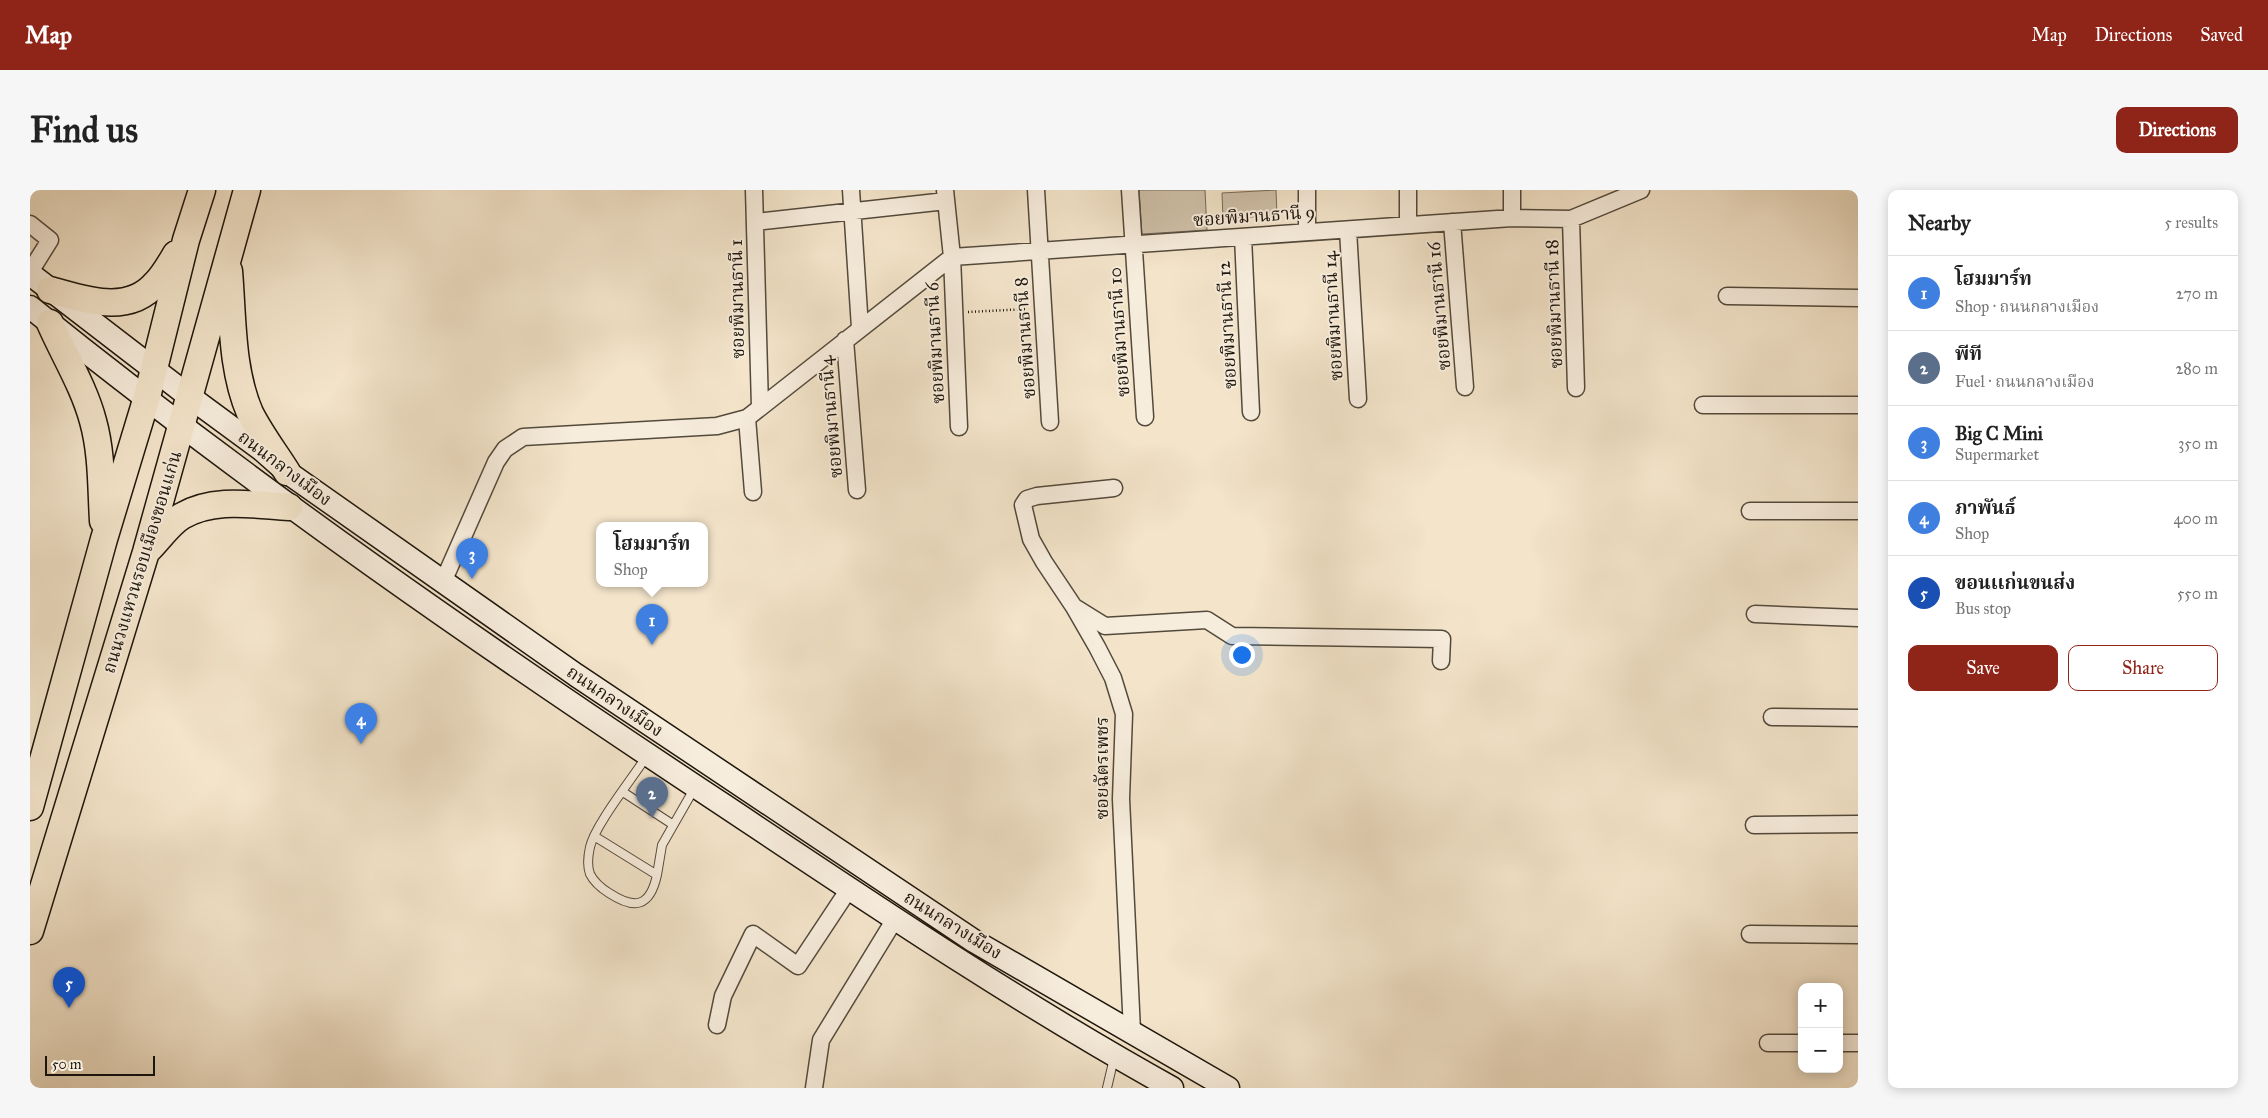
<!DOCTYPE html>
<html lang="en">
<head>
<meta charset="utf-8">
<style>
  body { margin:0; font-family:"IM FELL Great Primer","Noto Serif Thai",serif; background:#f6f6f6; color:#222 }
  .controls { position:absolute; right:15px; bottom:15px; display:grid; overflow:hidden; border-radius:10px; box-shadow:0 2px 12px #0003 }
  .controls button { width:45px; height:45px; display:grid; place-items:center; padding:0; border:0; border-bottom:1px solid #e0e0e0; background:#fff; color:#222; font:25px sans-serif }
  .scale { position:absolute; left:15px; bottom:12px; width:110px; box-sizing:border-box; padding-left:5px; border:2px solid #1e160c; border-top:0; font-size:14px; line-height:18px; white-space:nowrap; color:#1e160c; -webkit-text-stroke:4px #f7eddd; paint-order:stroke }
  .you { position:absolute; left:1211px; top:464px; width:18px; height:18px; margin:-12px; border:4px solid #fff; border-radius:50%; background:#1a73e8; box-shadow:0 0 0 8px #1a73e833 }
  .badge { display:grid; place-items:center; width:32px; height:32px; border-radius:50%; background:#8f2418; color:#fff; font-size:16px; font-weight:700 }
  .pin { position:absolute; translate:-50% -41px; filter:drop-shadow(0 1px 2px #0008) }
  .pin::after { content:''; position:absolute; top:26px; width:18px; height:15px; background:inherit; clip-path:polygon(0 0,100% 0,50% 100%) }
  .popup { position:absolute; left:566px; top:332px; width:112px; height:65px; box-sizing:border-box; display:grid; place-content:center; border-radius:10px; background:#fff; filter:drop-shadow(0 1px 4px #0005); font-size:16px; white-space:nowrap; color:#767676 }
  .popup b { font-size:19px; color:#222 }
  .popup::after { content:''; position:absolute; left:50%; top:100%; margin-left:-10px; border:10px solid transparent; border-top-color:#fff }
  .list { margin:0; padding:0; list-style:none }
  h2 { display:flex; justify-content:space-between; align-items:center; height:65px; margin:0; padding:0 20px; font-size:21px }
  h2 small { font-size:16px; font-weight:400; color:#767676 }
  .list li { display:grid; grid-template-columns:32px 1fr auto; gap:15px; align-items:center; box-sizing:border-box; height:75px; padding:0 20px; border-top:1px solid #e0e0e0 }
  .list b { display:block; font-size:19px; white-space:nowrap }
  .list p { margin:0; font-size:16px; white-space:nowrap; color:#767676 }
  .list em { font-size:16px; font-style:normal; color:#767676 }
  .actions { display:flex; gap:10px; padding:15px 20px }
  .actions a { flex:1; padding:11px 0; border:1px solid #8f2418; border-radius:10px; text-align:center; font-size:18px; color:#8f2418 }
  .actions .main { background:#8f2418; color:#fff }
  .map { position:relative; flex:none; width:1828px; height:898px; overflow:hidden; border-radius:10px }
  header { display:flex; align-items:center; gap:30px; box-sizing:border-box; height:70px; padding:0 25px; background:#8f2418; color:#fff }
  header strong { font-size:24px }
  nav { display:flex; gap:28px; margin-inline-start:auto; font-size:18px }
  .intro { display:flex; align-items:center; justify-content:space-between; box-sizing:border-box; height:120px; padding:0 30px }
  h1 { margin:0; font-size:35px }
  .button { padding:12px 22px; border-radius:10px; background:#8f2418; color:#fff; font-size:18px; font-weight:700 }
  main { display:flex; gap:30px; padding:0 30px }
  aside { flex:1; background:#fff; border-radius:10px; box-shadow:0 2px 12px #0003 }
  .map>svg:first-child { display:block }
  .green { fill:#cfc1aa; stroke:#766c5b }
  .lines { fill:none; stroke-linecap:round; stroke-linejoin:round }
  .service-casing { stroke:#534a3c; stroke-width:10 }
  .minor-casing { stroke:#534a3c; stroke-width:19 }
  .secondary-casing { stroke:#1e160c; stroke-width:25 }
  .trunk-casing { stroke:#1e160c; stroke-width:29 }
  .path { stroke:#1e160c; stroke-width:2.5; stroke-dasharray:1 2.5; stroke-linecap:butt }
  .service { stroke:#f7eddd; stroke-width:8 }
  .minor { stroke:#f7eddd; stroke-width:16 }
  .secondary { stroke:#f7eddd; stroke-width:22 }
  .trunk { stroke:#f3e4ca; stroke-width:26 }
  .labels { text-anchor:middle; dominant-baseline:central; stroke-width:4; stroke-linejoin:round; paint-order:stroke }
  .street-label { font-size:18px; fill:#1e160c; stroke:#f7eddd }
</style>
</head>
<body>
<header>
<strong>Map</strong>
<nav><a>Map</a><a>Directions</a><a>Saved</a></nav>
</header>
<div class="intro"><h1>Find us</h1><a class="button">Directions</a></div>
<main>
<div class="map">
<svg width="1828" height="898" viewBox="0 0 1828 898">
  <rect width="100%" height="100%" fill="#f3e4ca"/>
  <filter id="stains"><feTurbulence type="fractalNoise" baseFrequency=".004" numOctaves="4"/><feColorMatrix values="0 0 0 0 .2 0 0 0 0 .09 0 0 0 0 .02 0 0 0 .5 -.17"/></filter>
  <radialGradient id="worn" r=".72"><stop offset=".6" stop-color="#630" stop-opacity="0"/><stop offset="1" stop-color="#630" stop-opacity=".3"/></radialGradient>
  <path class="green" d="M1109,0H1175L1177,40L1112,44Z
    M1246,0L1247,26L1193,28L1192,3Z"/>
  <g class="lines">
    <g class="service-casing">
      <path id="service" d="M616,567C602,589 565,635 560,657C558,666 557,676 560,684C564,692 571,698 579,703C605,720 620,717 627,685
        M593,602L642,634
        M564,646L627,685L632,655L664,599
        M1077,898L1084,868"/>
    </g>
    <g class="minor-casing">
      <path id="minor" d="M724,0L730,217
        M821,0L830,138
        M915,0L922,67L929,237
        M1006,0L1020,232
        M1100,0L1115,227
        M1277,0V42
        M1378,0V35
        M1482,0V28
        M1541,29L1546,198
        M725,32L916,11
        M1422,32L1435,197
        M0,34L20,50L0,82
        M1318,40L1328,209
        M1213,47L1221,222
        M1697,106L1828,108
        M815,150L827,300
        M1673,215H1828
        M717,228L723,302
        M1084,298L1007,306L997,309L993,315L1001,349L1014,372L1044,417L1067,457L1083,488L1094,524L1091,609L1102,841
        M1720,321H1828
        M413,392L466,272L475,259L493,247L687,236L717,228L922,67L1482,28L1541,29L1611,0
        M1046,418L1075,436L1177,430L1202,446L1412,449L1411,471
        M1725,424L1828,428
        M1742,527L1828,528
        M1724,635L1828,634
        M1720,744L1828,745
        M687,835L693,806L723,744L768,776L819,699
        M1738,853H1772
        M1809,853H1828
        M784,898L791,850L865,729"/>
    </g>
    <g class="secondary-casing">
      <path id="secondary" d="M0,84L160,207L232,260L257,282L546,485L944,751L1198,898
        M0,117C222,296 457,459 695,616C842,714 987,812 1142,898"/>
    </g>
    <g class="trunk-casing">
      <path id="trunk" d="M199,81C203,128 201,179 220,223C230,243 245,263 257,282
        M20,100C54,109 98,126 126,93C134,85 140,74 146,64
        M20,133C34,165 54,197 63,231C72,263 71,298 73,331
        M119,359C129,349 140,333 152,326C184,307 224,315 259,317
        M0,617L74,349L117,207L156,50L172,0
        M0,741L116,362L217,0"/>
    </g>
    <path class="path" d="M938,122L997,119"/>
    <use href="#service" class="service"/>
    <use href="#minor" class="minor"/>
    <use href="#secondary" class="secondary"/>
    <use href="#trunk" class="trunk"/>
  </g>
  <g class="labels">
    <g class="street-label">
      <text transform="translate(1224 26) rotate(-4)">ซอยพิมานธานี 9</text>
      <text transform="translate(707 109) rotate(-91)">ซอยพิมานธานี 1</text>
      <text transform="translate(1524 114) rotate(-92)">ซอยพิมานธานี 18</text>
      <text transform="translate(1409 116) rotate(-95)">ซอยพิมานธานี 16</text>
      <text transform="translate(1303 126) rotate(-93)">ซอยพิมานธานี 14</text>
      <text transform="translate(1197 135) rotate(-93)">ซอยพิมานธานี 12</text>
      <text transform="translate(1089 142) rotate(-94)">ซอยพิมานธานี 10</text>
      <text transform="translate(995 148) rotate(-94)">ซอยพิมานธานี 8</text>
      <text transform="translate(905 153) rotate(-93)">ซอยพิมานธานี 6</text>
      <text transform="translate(801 227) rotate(-95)">ซอยพิมานธานี 4</text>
      <text transform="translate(255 278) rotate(37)">ถนนกลางเมือง</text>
      <text transform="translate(112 372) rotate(-73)">ถนนวงแหวนรอบเมืองขอนแก่น</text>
      <text transform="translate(585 511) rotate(34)">ถนนกลางเมือง</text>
      <text transform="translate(1072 578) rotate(-90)">ซอยฉัตรเพชร</text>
      <text transform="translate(923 735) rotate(32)">ถนนกลางเมือง</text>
    </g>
  </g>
  <rect width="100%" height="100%" filter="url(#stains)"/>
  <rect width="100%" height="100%" fill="url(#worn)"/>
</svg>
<div class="controls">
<button>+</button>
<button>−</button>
</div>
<div class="scale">50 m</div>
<div class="you"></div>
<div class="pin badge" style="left:622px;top:455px;background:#3f7fe0">1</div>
<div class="popup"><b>โฮมมาร์ท</b>Shop</div>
<div class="pin badge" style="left:622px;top:628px;background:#5c6f8a">2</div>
<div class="pin badge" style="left:442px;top:389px;background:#3f7fe0">3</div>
<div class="pin badge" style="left:331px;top:554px;background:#3f7fe0">4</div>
<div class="pin badge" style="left:39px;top:818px;background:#1a4fb4">5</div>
</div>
<aside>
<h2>Nearby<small>5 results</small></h2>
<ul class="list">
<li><span class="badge" style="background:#3f7fe0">1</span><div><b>โฮมมาร์ท</b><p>Shop · ถนนกลางเมือง</p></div><em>270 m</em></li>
<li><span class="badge" style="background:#5c6f8a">2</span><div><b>พีที</b><p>Fuel · ถนนกลางเมือง</p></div><em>280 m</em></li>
<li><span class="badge" style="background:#3f7fe0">3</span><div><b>Big C Mini</b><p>Supermarket</p></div><em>350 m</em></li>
<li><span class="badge" style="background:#3f7fe0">4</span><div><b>ภาพันธ์</b><p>Shop</p></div><em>400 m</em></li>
<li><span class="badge" style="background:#1a4fb4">5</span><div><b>ขอนเเก่นขนส่ง</b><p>Bus stop</p></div><em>550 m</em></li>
</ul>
<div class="actions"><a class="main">Save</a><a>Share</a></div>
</aside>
</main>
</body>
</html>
